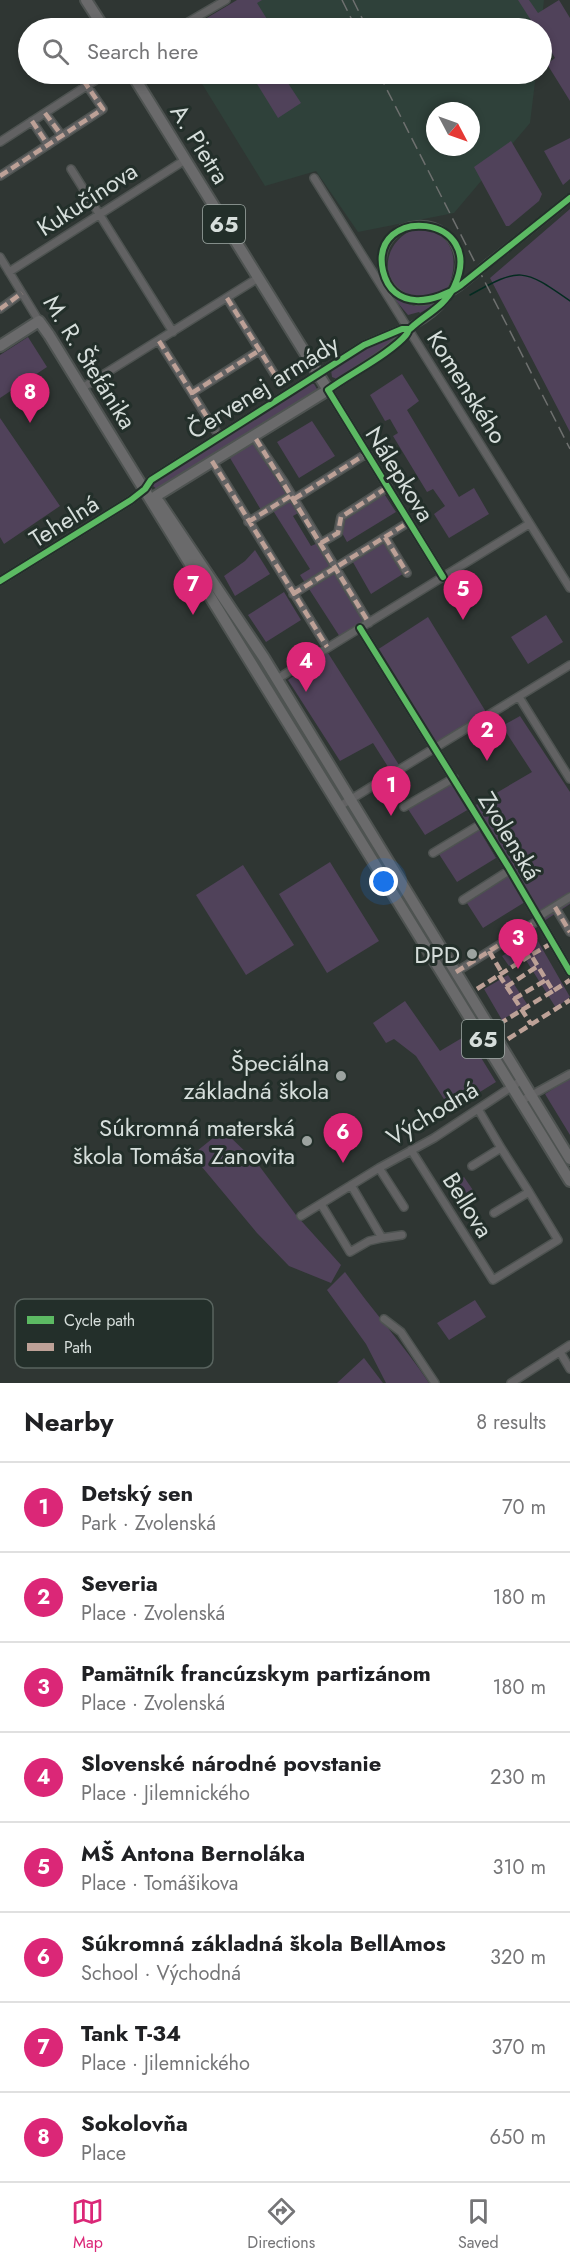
<!DOCTYPE html>
<html lang="en">
<head>
<meta charset="utf-8">
<style>
  body { margin:0; font-family:Jost,sans-serif; background:#f6f6f6; color:#202124 }
  .compass { position:absolute; left:426px; top:102px; width:54px; height:54px; border-radius:50%; background:#fff; box-shadow:0 3px 9px #0003; rotate:131deg }
  .you { position:absolute; left:384px; top:882px; width:21px; height:21px; margin:-15px; border:4px solid #fff; border-radius:50%; background:#1a73e8; box-shadow:0 0 0 9px #1a73e833 }
  .badge { display:grid; place-items:center; width:39px; height:39px; border-radius:50%; background:#db2777; color:#fff; font-size:20px; font-weight:700 }
  .pin { position:absolute; translate:-50% -50px; filter:drop-shadow(0 2px 3px #0008) }
  .pin::after { content:''; position:absolute; top:32px; width:21px; height:18px; background:inherit; clip-path:polygon(0 0,100% 0,50% 100%) }
  .list { margin:0; padding:0; list-style:none }
  h2 { display:flex; justify-content:space-between; align-items:center; height:78px; margin:0; padding:0 24px; font-size:26px }
  h2 small { font-size:20px; font-weight:400; color:#757577 }
  .list li { display:grid; grid-template-columns:39px 1fr auto; gap:18px; align-items:center; box-sizing:border-box; height:90px; padding:0 24px; border-top:2px solid #e0e0e0 }
  .list b { display:block; font-size:22px; white-space:nowrap }
  .list p { margin:0; font-size:20px; white-space:nowrap; color:#757577 }
  .list em { font-size:20px; font-style:normal; color:#757577 }
  .icon { flex:none; width:33px; height:33px; fill:none; stroke:currentColor; stroke-width:2; stroke-linecap:round; stroke-linejoin:round }
  .map { position:relative; flex:none; width:570px; height:1383px; overflow:hidden }
  .search { position:absolute; background:#fff; box-shadow:0 3px 9px #0003; left:18px; right:18px; top:18px; height:66px; display:flex; align-items:center; gap:15px; box-sizing:border-box; padding:0 21px; border-radius:33px; color:#757577; font-size:22px }
  .sheet { height:798px; background:#fff }
  nav { display:flex; justify-content:space-around; align-items:center; box-sizing:border-box; height:84px; border-top:2px solid #e0e0e0; background:#fff; font-size:16px; color:#757577 }
  nav a { display:grid; justify-items:center; gap:3px }
  nav .on { color:#db2777 }
  .map>svg:first-child { display:block }
  .built { fill:#2f413a; fill-rule:evenodd }
  .green { fill:#50425a }
  .lines { fill:none; stroke-linecap:round; stroke-linejoin:round }
  .stream { stroke:#042b20; stroke-width:1.5 }
  .minor-casing { stroke:#4e5351; stroke-width:10 }
  .primary-casing { stroke:#4e5351; stroke-width:14 }
  .minor { stroke:#626263; stroke-width:7 }
  .primary { stroke:#6a6a6b; stroke-width:10 }
  .rail { stroke:#6e706f; stroke-width:1.5; stroke-dasharray:12 6; stroke-linecap:butt }
  .minor-bridge-casing { stroke:#4e5351; stroke-width:10; stroke-linecap:butt }
  .minor-bridge { stroke:#626263; stroke-width:7 }
  .quiet { stroke:#bda197; stroke-width:4.5; stroke-dasharray:9 4.5; stroke-linecap:butt }
  .cycleway-casing { stroke:#232f2a; stroke-width:10 }
  .cycleway { stroke:#5cba63; stroke-width:6 }
  .poi-dot { fill:#9ca3a0; stroke:#232f2a; stroke-width:2 }
  .labels { text-anchor:middle; dominant-baseline:central; stroke-width:6; stroke-linejoin:round; paint-order:stroke }
  .shield { fill:#232f2a; stroke:#a0aaa6; stroke-width:1.5 }
  .shield-label { font-size:22px; font-weight:bold; fill:#d6dedb }
  .street-label { font-size:24px; fill:#d6dedb; stroke:#232f2a }
  .poi-label { font-size:24px; fill:#d6dedb; stroke:#232f2a; text-anchor:end }
  .key { fill:#232f2a; stroke:#59645f; stroke-width:1.5 }
  .key-label { font-size:16px; fill:#d6dedb }
</style>
</head>
<body>
<div class="map">
<svg width="570" height="1383" viewBox="0 0 570 1383">
  <rect width="100%" height="100%" fill="#2f3633"/>
  <path class="built" d="M240,0H544L541,28H193Z
    M196,74H536L530,123L454,213L358,232L316,171L265,186ZM435,111H471V147H435Z"/>
  <path class="green" d="M237,0H262L257,3L270,24L263,28H190Z
    M518,0H529L538,13L559,0L570,18V101L547,64L555,58L542,36V28H536Z
    M251,74H282L301,103L278,118Z
    M570,138V179L563,185L544,151Z
    M511,141L542,194L539,201L509,226H506L474,167Z
    M570,209V432L490,278Z
    M415,229C452,229 461,258 448,288C438,292 427,297 416,296C378,291 379,242 415,229Z
    M392,296L414,306L435,304L420,313L419,312L408,315Z
    M403,331L405,332L383,349L337,379L332,377L331,370L379,342Z
    M28,337L47,367L0,398V355Z
    M402,374L419,401L407,410L459,497L474,488L489,514L449,538L434,514L445,506L433,489L427,492L393,436L398,433L390,419L385,421L370,395Z
    M310,384H314L317,389L315,393L158,490L153,486L155,480Z
    M0,418L60,506L4,544L0,537Z
    M312,421L335,456L299,478L277,442Z
    M254,442L287,494L261,510L230,458Z
    M383,492L396,512L347,542L336,522Z
    M291,499L300,512L293,516L311,546L318,543L365,621L340,637L300,575L310,569L272,509Z
    M386,536L406,572L371,594L350,557Z
    M255,550L270,574L235,596L224,576L245,561Z
    M284,592L301,620L266,642L248,615Z
    M546,615L563,642L528,664L511,637Z
    M428,617L486,712L436,743L377,650Z
    M328,653L399,765L390,770L373,743L340,761L288,680Z
    M520,716L570,792V904L544,921L474,806L532,772L502,726Z
    M452,783L469,809L425,835L408,809Z
    M478,828L496,858L457,882L437,851Z
    M330,862L379,941L327,973L279,894Z
    M243,865L294,945L246,975L196,895Z
    M507,874L525,902L483,928L465,900Z
    M535,936L570,997L556,1008L524,957L509,966L502,956Z
    M508,975L527,1004L502,1020L484,989Z
    M405,1001L440,1051L467,1035L496,1082L451,1110L416,1056L394,1039L386,1043L373,1023Z
    M570,1078V1135L545,1094Z
    M223,1130L257,1163L296,1215L341,1265L331,1283L289,1266L257,1233L192,1155Z
    M464,1177L477,1196L462,1205L450,1185Z
    M345,1272C372,1310 403,1344 429,1383H386L366,1344L327,1290Z
    M475,1300L486,1317L449,1340L437,1323Z
    M364,1358L383,1383H337Z"/>
  <g class="lines">
    <path class="stream" d="M470,295C520,267 523,268 570,301"/>
    <g class="minor-casing">
      <path id="minor" d="M178,28L226,0
        M45,113L62,136
        M32,121L48,145
        M0,142L105,74
        M71,169L173,332
        M0,176L103,109L79,74
        M314,178L570,588
        M0,257L39,321
        M9,272L185,160
        M227,298L275,375
        M0,309L22,293
        M159,341L219,436
        M82,388L258,278
        M192,393L260,350
        M253,436L284,482L369,623
        M212,461L327,647
        M294,499L366,454
        M248,522L292,495
        M385,537L407,573
        M321,543L338,533L341,517L388,487
        M443,577L328,390C355,370 387,356 409,329C412,325 419,322 424,319C444,305 459,287 460,262
        M0,581L131,500L145,489L151,480L364,345L402,329H409
        M293,594L409,522
        M360,628L509,868L570,972
        M277,679L529,524
        M519,697L570,779
        M340,806L570,665
        M404,807L454,778
        M433,853L481,824
        M463,900L510,870
        M555,907L570,932
        M538,917L570,897
        M456,972L539,920
        M521,1101L570,1074
        M411,1150L493,1280L558,1240L529,1192
        M472,1166L501,1148L478,1109
        M379,1168L404,1207
        M321,1204L350,1252L369,1241L382,1238L351,1185
        M494,1213L529,1192L501,1148
        M301,1216L379,1168L434,1138L522,1080
        M382,1238L402,1235
        M384,1319L401,1332L435,1383
        M560,1352L570,1369
        M511,1383L570,1345"/>
    </g>
    <g class="primary-casing">
      <path id="primary" d="M86,0L104,28
        M132,74L328,390L156,496
        M0,346L39,321L49,335L570,1181
        M159,502L264,658L570,1159"/>
    </g>
    <use href="#minor" class="minor"/>
    <use href="#primary" class="primary"/>
    <path class="rail" d="M342,0L356,28
      M353,0L367,28
      M379,74L570,449"/>
    <g class="minor-bridge-casing">
      <path id="minor-bridge" d="M460,262C454,209 379,215 382,265C383,276 388,286 397,293C409,303 425,303 440,297C458,291 473,275 488,263C515,242 543,220 570,198"/>
    </g>
    <use href="#minor-bridge" class="minor-bridge"/>
    <path class="quiet" d="M45,113L62,136
      M32,121L48,145
      M0,176L103,109L79,74
      M227,298L275,375
      M0,309L22,293
      M159,341L219,436
      M192,393L260,350
      M256,439L369,623
      M212,461L327,647
      M294,499L366,454
      M248,522L292,495
      M385,537L407,573
      M321,543L338,533L341,517L388,487
      M293,594L409,522
      M555,907L570,932
      M552,943L531,955L553,991L570,980
      M489,951L502,973
      M456,972L539,920
      M499,975L531,1024
      M506,987L538,966
      M477,989L531,955
      M514,999L546,980
      M499,1024L553,991
      M508,1039L570,1000"/>
    <g class="cycleway-casing">
      <path id="cycleway" d="M443,577L328,390C346,377 367,366 385,353C392,348 401,341 406,335C411,328 404,334 411,328C426,314 444,307 454,287C489,213 368,204 383,271C393,312 436,303 461,285L570,198
        M0,581L131,500L145,489L151,480L364,345L402,329H409
        M360,628L509,868L570,972"/>
    </g>
    <use href="#cycleway" class="cycleway"/>
  </g>
  <g class="poi-dot">
    <circle cx="472" cy="954" r="6"/>
    <circle cx="341" cy="1076" r="6"/>
    <circle cx="307" cy="1141" r="6"/>
  </g>
  <g class="labels">
    <g class="shield">
      <rect x="203" y="205" width="42" height="38" rx="4.5"/>
      <rect x="462" y="1020" width="42" height="38" rx="4.5"/>
    </g>
    <g class="shield-label">
      <text x="224" y="224">65</text>
      <text x="483" y="1039">65</text>
    </g>
    <g class="street-label">
      <text transform="translate(200 144) rotate(58)">A. Pietra</text>
      <text transform="translate(87 199) rotate(-33)">Kukučínova</text>
      <text transform="translate(90 362) rotate(58)">M. R. Štefánika</text>
      <text transform="translate(263 387) rotate(-32)">Červenej armády</text>
      <text transform="translate(467 387) rotate(58)">Komenského</text>
      <text transform="translate(400 474) rotate(58)">Nálepkova</text>
      <text transform="translate(64 521) rotate(-32)">Tehelná</text>
      <text transform="translate(510 836) rotate(59)">Zvolenská</text>
      <text transform="translate(432 1113) rotate(-31)">Východná</text>
      <text transform="translate(468 1205) rotate(58)">Bellova</text>
    </g>
    <g class="poi-label">
      <text x="460" y="954">DPD</text>
      <text x="329" y="1062">Špeciálna<tspan x="329" dy="28">základná škola</tspan></text>
      <text x="295" y="1127">Súkromná materská<tspan x="295" dy="28">škola Tomáša Zanovita</tspan></text>
    </g>
  </g>
  <rect x="15" y="1299" width="198" height="69" rx="9" class="key"/>
  <rect x="27" y="1316" width="27" height="8" fill="#5cba63"/>
  <rect x="27" y="1343" width="27" height="8" fill="#bda197"/>
  <g class="key-label">
    <text x="64" y="1326">Cycle path</text>
    <text x="64" y="1353">Path</text>
  </g>
</svg>
<svg class="compass" viewBox="-18 -18 36 36"><path d="M0-13l5 13h-10z" fill="#e53935"/><path d="M0 13l5-13h-10z" fill="#757577"/></svg>
<div class="you"></div>
<div class="pin badge" style="left:391px;top:816px">1</div>
<div class="pin badge" style="left:487px;top:761px">2</div>
<div class="pin badge" style="left:518px;top:969px">3</div>
<div class="pin badge" style="left:306px;top:692px">4</div>
<div class="pin badge" style="left:463px;top:620px">5</div>
<div class="pin badge" style="left:343px;top:1163px">6</div>
<div class="pin badge" style="left:193px;top:615px">7</div>
<div class="pin badge" style="left:30px;top:423px">8</div>
<div class="search"><svg class="icon" aria-label="search" viewBox="0 0 24 24"><circle cx="10" cy="10" r="6"/><path d="M15 15l6 6"/></svg>Search here</div>
</div>
<section class="sheet">
<h2>Nearby<small>8 results</small></h2>
<ul class="list">
<li><span class="badge">1</span><div><b>Detský sen</b><p>Park · Zvolenská</p></div><em>70 m</em></li>
<li><span class="badge">2</span><div><b>Severia</b><p>Place · Zvolenská</p></div><em>180 m</em></li>
<li><span class="badge">3</span><div><b>Pamätník francúzskym partizánom</b><p>Place · Zvolenská</p></div><em>180 m</em></li>
<li><span class="badge">4</span><div><b>Slovenské národné povstanie</b><p>Place · Jilemnického</p></div><em>230 m</em></li>
<li><span class="badge">5</span><div><b>MŠ Antona Bernoláka</b><p>Place · Tomášikova</p></div><em>310 m</em></li>
<li><span class="badge">6</span><div><b>Súkromná základná škola BellAmos</b><p>School · Východná</p></div><em>320 m</em></li>
<li><span class="badge">7</span><div><b>Tank T-34</b><p>Place · Jilemnického</p></div><em>370 m</em></li>
<li><span class="badge">8</span><div><b>Sokolovňa</b><p>Place</p></div><em>650 m</em></li>
</ul>
</section>
<nav>
<a class="on"><svg class="icon" aria-label="map" viewBox="0 0 24 24"><path d="M3 6l6-2 6 2 6-2v14l-6 2-6-2-6 2zM9 4v14M15 6v14"/></svg>Map</a>
<a><svg class="icon" aria-label="directions" viewBox="0 0 24 24"><path d="M12 3l9 9-9 9-9-9zM9 14v-3h6M13 9l2 2-2 2"/></svg>Directions</a>
<a><svg class="icon" aria-label="saved" viewBox="0 0 24 24"><path d="M7 4h10v16l-5-4-5 4z"/></svg>Saved</a>
</nav>
</body>
</html>
